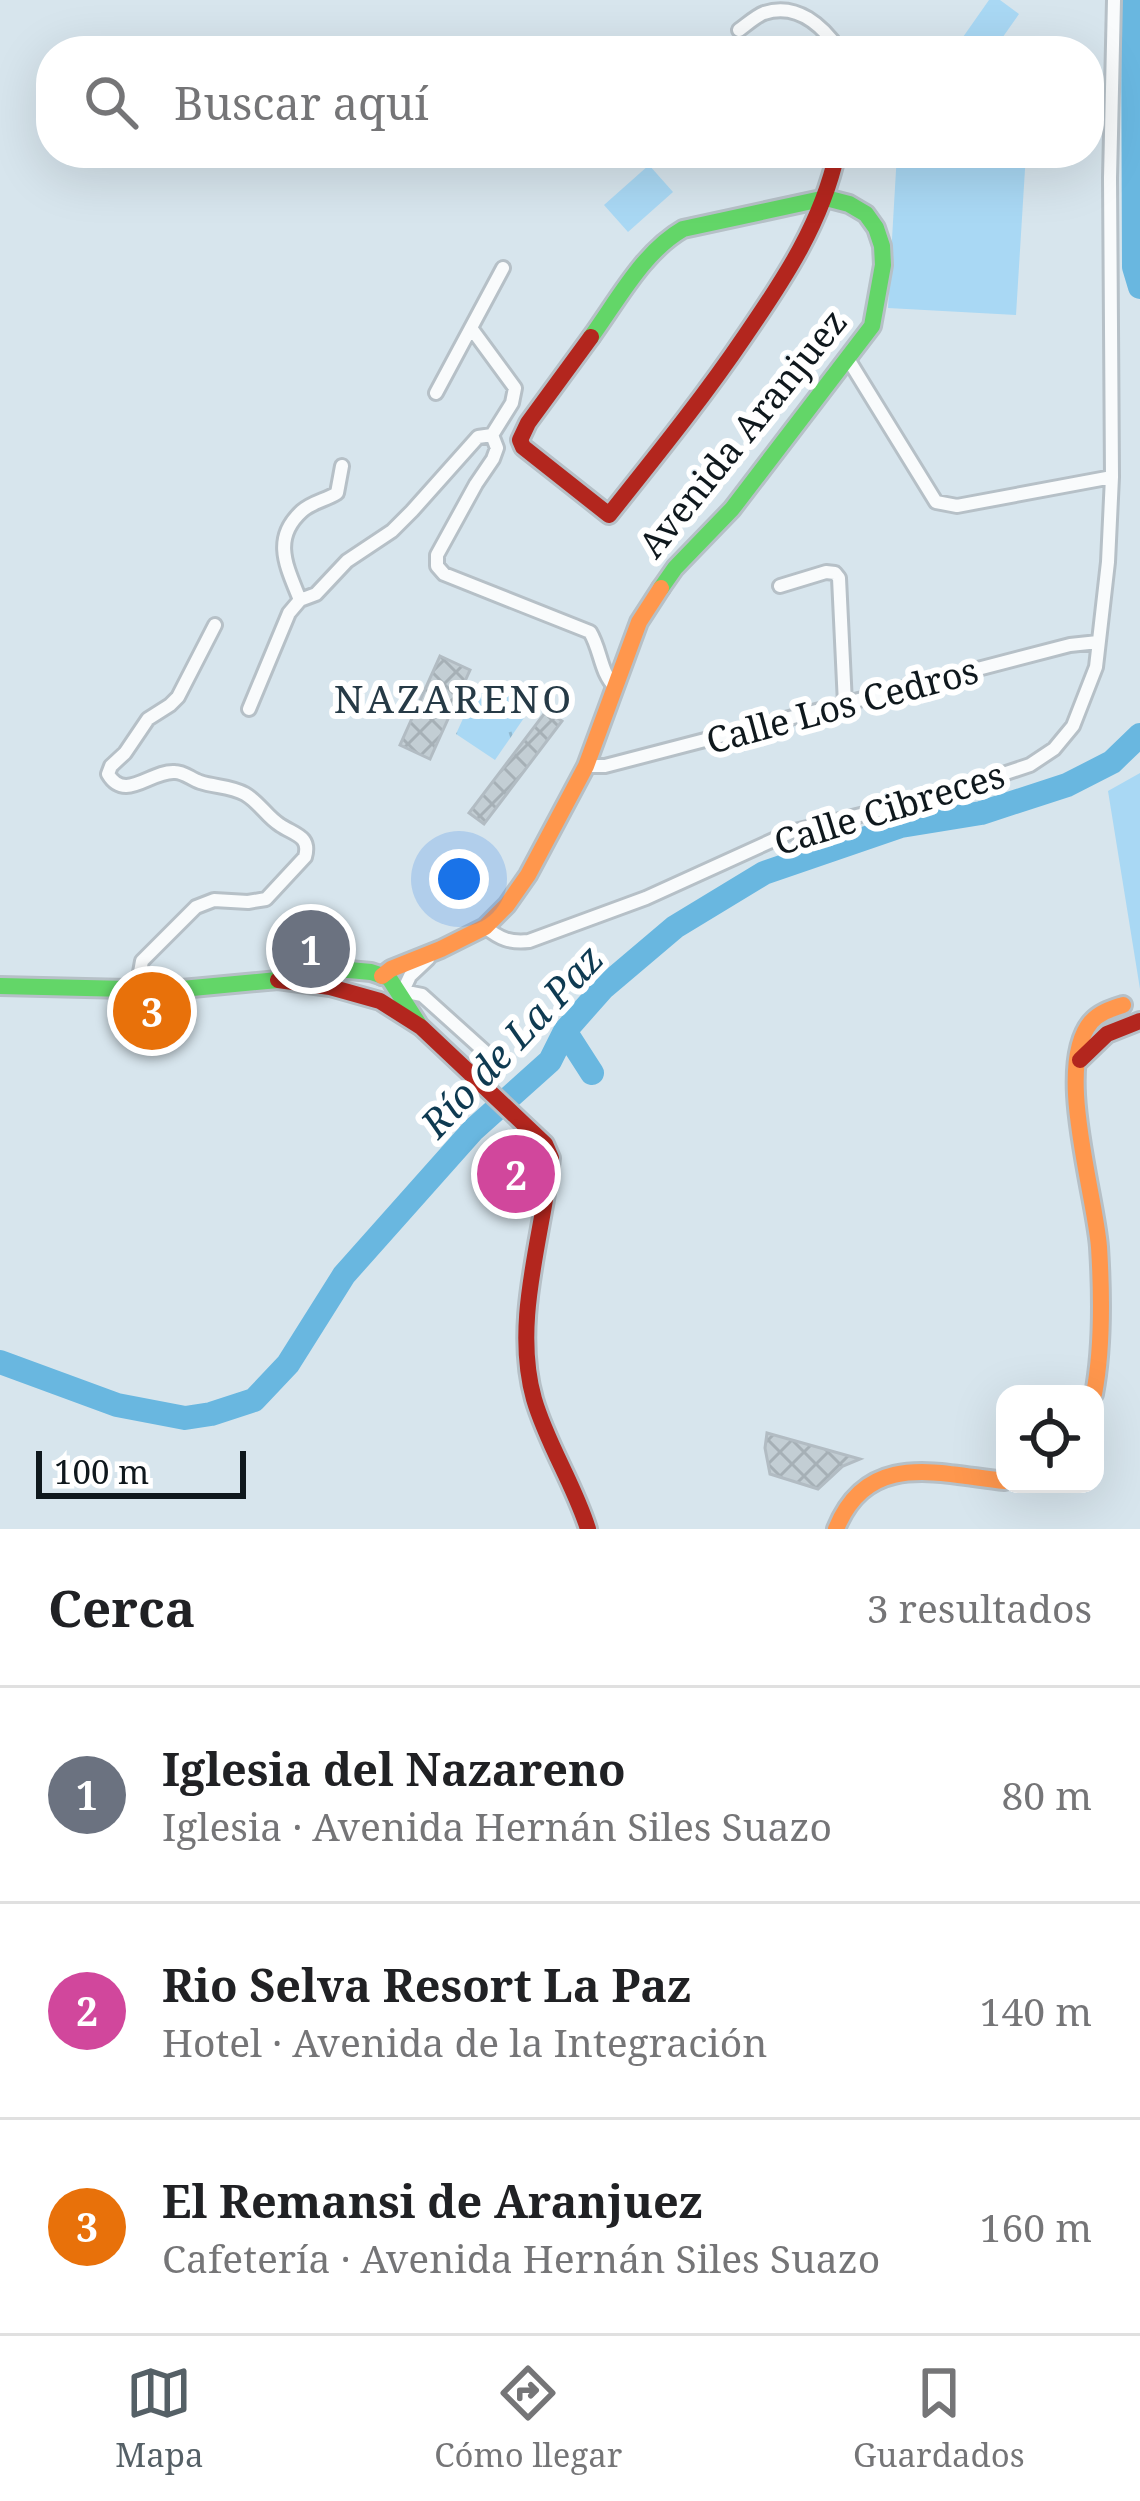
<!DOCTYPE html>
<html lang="es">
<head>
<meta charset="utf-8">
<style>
  body { margin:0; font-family:"Noto Serif",serif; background:#f2f2f2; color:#202124 }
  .controls { position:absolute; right:36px; bottom:36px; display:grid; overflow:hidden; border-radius:24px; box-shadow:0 12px 48px #0002 }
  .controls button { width:108px; height:108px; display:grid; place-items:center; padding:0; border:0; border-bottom:3px solid #e0e0e0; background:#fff; color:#202124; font:60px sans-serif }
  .scale { position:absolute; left:36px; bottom:30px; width:210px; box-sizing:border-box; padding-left:12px; border:6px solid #0f181d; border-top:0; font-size:33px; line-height:42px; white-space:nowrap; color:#0f181d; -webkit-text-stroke:9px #fff; paint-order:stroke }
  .you { position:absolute; left:459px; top:879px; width:42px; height:42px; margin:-30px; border:9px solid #fff; border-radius:50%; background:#1a73e8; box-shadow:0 0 0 18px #1a73e833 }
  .badge { display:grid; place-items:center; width:78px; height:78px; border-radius:50%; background:#556066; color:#fff; font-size:39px; font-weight:700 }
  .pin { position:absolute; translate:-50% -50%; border:6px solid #fff; box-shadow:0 3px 12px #0006 }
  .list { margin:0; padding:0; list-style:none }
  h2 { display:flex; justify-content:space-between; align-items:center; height:156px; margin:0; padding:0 48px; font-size:51px }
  h2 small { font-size:39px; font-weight:400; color:#757577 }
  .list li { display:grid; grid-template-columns:78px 1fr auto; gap:36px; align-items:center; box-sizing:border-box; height:216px; padding:0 48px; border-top:3px solid #e0e0e0 }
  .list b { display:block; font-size:45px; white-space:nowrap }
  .list p { margin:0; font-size:39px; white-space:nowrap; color:#757577 }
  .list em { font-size:39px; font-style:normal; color:#757577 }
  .icon { flex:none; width:66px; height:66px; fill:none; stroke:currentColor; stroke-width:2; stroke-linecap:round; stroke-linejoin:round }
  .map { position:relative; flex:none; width:1140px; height:1529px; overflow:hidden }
  .search { position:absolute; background:#fff; box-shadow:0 12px 48px #0002; left:36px; right:36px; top:36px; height:132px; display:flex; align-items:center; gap:30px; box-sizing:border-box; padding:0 42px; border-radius:48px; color:#757577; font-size:45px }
  .sheet { height:804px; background:#fff }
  nav { display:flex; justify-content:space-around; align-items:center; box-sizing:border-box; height:168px; border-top:3px solid #e0e0e0; background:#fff; font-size:33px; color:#757577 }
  nav a { display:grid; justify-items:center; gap:6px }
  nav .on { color:#556066 }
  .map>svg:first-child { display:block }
  .grass { fill:url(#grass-tufts) }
  .park { fill:#a9d8f4 }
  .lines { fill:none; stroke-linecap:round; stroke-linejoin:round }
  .stream { stroke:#69b7e0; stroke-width:4.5 }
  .river { stroke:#69b7e0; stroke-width:24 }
  .building { fill:url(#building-cross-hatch); stroke:#b2bcc3; stroke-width:3 }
  .street-casing { stroke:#b6c0c7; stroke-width:18 }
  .fast-casing { stroke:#b6c0c7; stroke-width:22 }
  .slow-casing { stroke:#b6c0c7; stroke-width:22 }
  .jam-casing { stroke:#b6c0c7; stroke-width:22 }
  .street { stroke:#f9fbfc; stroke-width:12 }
  .fast { stroke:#63d668; stroke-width:16 }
  .slow { stroke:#ff974d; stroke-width:16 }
  .jam { stroke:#b3261e; stroke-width:16 }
  .labels { text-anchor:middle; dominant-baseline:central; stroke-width:12; stroke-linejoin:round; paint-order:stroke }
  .street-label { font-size:36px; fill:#0f181d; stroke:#fff }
  .neighbourhood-label { font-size:39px; letter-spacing:3px; fill:#263a46; stroke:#fff }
  .water-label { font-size:39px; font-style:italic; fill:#0e3a51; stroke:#fff }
</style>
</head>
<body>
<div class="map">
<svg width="1140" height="1529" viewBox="0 0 1140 1529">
  <defs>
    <pattern id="grass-tufts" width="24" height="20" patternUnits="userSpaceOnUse" patternTransform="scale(3)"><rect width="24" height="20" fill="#a9d8f4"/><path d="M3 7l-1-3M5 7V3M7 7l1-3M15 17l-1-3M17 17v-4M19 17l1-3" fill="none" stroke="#90b9d1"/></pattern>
    <pattern id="building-cross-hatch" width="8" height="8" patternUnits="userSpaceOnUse" patternTransform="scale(3)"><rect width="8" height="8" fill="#c3ced4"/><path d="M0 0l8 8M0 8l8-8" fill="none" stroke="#a6b0b6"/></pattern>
  </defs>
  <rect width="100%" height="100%" fill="#d7e5ed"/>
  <path class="grass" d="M484,687C499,689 521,700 526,715L495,760L456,734L476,690Z"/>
  <path class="park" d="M989,0H1000L1019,14L993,51H961L956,47Z
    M897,153H1026L1016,315L888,308Z
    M649,165L673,192L628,232L604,205Z
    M1140,773V989L1108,791Z"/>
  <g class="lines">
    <path class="stream" d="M1138,737L1140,741"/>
    <path class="river" d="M1133,0L1134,267L1140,287
      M565,1031L592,1073
      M0,1362L117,1405L185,1418L211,1414L254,1400L288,1364L344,1275L473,1130L550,1061L565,1031L603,988L675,927L764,873L901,826L981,813L1067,785L1112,762L1140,735"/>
  </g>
  <path class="building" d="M440,656L470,670L430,759L400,745Z
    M547,710L562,721L484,824L469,813Z
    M767,1433L860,1459L843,1466L818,1489L770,1474L765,1448Z"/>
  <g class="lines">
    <g class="street-casing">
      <path id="street" d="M739,30C746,25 756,16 764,13C797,2 823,26 840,51
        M471,328L515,388L512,403L492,435
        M848,359L936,502L957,506L1112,477
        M436,393L503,268
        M780,586L826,572L835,573L839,578L845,704
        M300,600C287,567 271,539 302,511C312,502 326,500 337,493L342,466
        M249,709L289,613L300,600L316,594L347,561L392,531L412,511L478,437L492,435L497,448L493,459L476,484L437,555V566L444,574L590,632C601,650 600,672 615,687
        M586,766H605L1070,645L1098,642
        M485,927C500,939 510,943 529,941L646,898L791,832L934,797L1030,765L1054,749L1073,726L1096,667L1108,562L1112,477L1110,178L1114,0
        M428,959L410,976L401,995L412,993L422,995L492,1058
        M137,989L142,961L196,907L214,900L248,902L266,899L305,857C311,836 295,835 280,825C267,817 259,802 245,794C231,786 215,787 200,782C191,779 184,772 175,772C151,770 125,803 108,774L111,766L125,753L148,719L170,705L178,697L215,625"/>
    </g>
    <g class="fast-casing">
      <path id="fast" d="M591,337C618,300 643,252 683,229L826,198L849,204L866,214L876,228L882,246L883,265L872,326L732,509L675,568L661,588
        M0,986L171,990L278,980L310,970H349L371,972L389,978L418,1023"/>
    </g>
    <g class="slow-casing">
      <path id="slow" d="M382,976L391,969L441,949L485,927L507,905L528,875L586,766L639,622L661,588
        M1094,1394C1103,1347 1102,1295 1099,1247C1095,1193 1054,1066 1091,1022C1100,1012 1111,1009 1123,1005
        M836,1529C868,1450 938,1474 1005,1481"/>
    </g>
    <g class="jam-casing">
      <path id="jam" d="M591,337L528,423L520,440L523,447L609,515C656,456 703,398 745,336C785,278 822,222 837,153
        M278,980L330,987L380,1001L421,1027L545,1144L551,1158C543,1236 512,1321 534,1399C547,1444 574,1484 588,1529
        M1080,1060L1107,1034L1140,1021"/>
    </g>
    <use href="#street" class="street"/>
    <use href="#fast" class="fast"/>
    <use href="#slow" class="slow"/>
    <use href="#jam" class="jam"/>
  </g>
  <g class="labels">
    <g class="street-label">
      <text transform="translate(742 433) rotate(-51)">Avenida Aranjuez</text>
      <text transform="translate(842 705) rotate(-15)">Calle Los Cedros</text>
      <text transform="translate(889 808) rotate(-17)">Calle Cibreces</text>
    </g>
    <g class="neighbourhood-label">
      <text x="454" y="697">NAZARENO</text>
    </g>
    <g class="water-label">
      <text transform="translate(511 1040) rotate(-47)">Río de La Paz</text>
    </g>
  </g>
</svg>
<div class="controls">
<button><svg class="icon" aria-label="locate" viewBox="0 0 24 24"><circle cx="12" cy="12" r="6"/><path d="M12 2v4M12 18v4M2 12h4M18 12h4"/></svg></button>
</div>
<div class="scale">100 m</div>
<div class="you"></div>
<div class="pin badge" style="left:311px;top:949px;background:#6b7280">1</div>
<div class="pin badge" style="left:516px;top:1174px;background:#d1479c">2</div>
<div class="pin badge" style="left:152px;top:1011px;background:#e8710a">3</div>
<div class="search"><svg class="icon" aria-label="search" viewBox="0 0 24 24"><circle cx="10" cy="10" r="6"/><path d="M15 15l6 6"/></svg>Buscar aquí</div>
</div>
<section class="sheet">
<h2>Cerca<small>3 resultados</small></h2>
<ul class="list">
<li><span class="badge" style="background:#6b7280">1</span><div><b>Iglesia del Nazareno</b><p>Iglesia · Avenida Hernán Siles Suazo</p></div><em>80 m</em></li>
<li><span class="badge" style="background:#d1479c">2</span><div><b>Rio Selva Resort La Paz</b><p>Hotel · Avenida de la Integración</p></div><em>140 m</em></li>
<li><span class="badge" style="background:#e8710a">3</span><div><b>El Remansi de Aranjuez</b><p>Cafetería · Avenida Hernán Siles Suazo</p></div><em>160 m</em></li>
</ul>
</section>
<nav>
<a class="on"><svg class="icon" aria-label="map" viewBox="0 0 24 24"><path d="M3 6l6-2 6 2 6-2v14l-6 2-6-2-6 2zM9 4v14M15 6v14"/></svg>Mapa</a>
<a><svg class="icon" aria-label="directions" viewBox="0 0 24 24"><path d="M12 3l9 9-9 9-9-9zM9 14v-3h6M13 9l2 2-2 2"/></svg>Cómo llegar</a>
<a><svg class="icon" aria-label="saved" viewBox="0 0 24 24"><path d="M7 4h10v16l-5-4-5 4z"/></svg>Guardados</a>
</nav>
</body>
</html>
